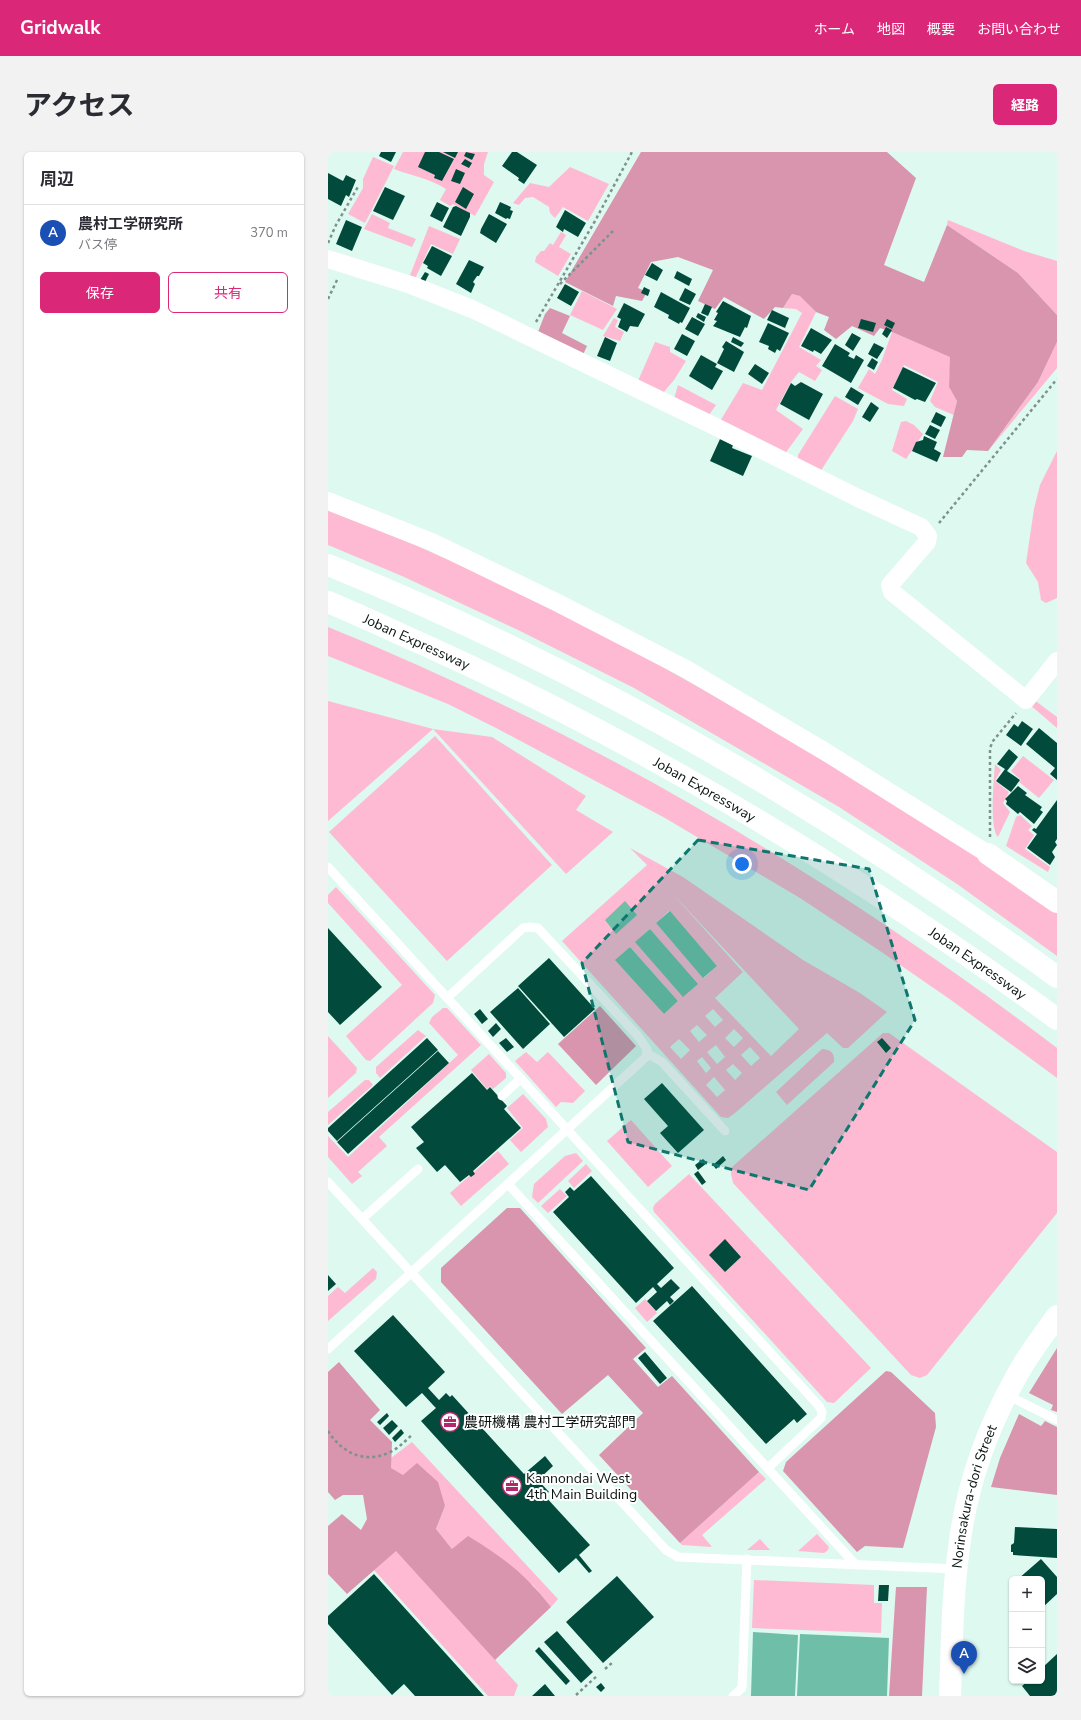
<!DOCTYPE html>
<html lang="ja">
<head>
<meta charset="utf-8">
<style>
  body { margin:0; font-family:"Nunito Sans","Noto Sans JP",sans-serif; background:#f2f2f3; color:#2b2b33 }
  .controls { position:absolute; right:12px; bottom:12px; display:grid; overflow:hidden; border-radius:6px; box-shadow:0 1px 3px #0004 }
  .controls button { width:36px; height:36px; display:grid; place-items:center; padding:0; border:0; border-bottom:1px solid #e1e1e2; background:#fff; color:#2b2b33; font:20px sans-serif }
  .you { position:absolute; left:414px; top:712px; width:14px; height:14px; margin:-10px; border:3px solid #fff; border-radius:50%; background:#1a73e8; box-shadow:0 0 0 6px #1a73e833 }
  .badge { display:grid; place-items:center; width:26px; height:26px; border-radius:50%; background:#db2777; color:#fff; font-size:13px; font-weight:700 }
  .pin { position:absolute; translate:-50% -33px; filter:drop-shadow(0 1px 2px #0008) }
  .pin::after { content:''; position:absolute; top:21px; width:14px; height:12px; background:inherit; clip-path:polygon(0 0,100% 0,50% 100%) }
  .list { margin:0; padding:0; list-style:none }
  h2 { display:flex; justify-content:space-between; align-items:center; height:52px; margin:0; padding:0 16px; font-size:17px }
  h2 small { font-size:13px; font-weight:400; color:#7c7c81 }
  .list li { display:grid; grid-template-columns:26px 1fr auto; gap:12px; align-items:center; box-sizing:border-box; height:56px; padding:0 16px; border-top:1px solid #e1e1e2 }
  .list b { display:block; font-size:15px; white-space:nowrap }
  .list p { margin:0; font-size:13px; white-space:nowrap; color:#7c7c81 }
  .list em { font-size:13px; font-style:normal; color:#7c7c81 }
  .actions { display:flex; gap:8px; padding:12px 16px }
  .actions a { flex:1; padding:9px 0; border:1px solid #db2777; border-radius:6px; text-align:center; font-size:14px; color:#db2777 }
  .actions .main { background:#db2777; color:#fff }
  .icon { flex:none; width:22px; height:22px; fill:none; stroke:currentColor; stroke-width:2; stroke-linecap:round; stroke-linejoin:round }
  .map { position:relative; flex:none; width:729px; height:1544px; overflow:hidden; border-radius:6px }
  header { display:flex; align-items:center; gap:24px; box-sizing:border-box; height:56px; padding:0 20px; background:#db2777; color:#fff }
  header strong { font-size:19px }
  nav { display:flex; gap:22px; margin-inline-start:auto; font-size:14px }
  .intro { display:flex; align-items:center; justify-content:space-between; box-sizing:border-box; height:96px; padding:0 24px }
  h1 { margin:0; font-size:28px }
  .button { padding:10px 18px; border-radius:6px; background:#db2777; color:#fff; font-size:14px; font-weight:700 }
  main { display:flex; gap:24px; padding:0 24px }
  aside { flex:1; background:#fff; border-radius:6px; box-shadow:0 1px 3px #0004 }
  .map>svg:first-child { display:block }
  .green { fill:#febad2; fill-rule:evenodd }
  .forest { fill:#d895ad }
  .water { fill:#6ebea8 }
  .building { fill:#024b3c }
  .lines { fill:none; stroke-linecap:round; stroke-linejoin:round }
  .path { stroke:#7e928c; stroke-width:2.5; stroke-dasharray:3 3; stroke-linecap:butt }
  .service { stroke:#fff; stroke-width:9 }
  .minor { stroke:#fff; stroke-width:18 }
  .tertiary { stroke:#fff; stroke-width:22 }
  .motorway { stroke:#fff; stroke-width:22 }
  .marked { fill:#0f766e; fill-opacity:0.2; stroke:#0f766e; stroke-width:3; stroke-dasharray:8 5; stroke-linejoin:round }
  .labels { text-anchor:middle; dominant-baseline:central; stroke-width:4; stroke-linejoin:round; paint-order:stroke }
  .street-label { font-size:14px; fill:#091310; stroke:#fff }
  .poi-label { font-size:14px; fill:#091310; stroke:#fff; text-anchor:start }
</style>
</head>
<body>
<header>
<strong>Gridwalk</strong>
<nav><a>ホーム</a><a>地図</a><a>概要</a><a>お問い合わせ</a></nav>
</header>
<div class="intro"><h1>アクセス</h1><a class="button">経路</a></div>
<main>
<aside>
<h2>周辺<small></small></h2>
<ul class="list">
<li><span class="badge" style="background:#1a4fb4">A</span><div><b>農村工学研究所</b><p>バス停</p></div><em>370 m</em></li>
</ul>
<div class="actions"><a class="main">保存</a><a>共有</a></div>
</aside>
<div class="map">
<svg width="729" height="1544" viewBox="0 0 729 1544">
  <rect width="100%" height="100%" fill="#ddf9f0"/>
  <path class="green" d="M75,0H160L156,12V23L166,30L147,64L125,52L122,54L112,48L118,37C101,26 84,24 66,17Z
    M45,5L66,14L37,71L20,62L35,36V27Z
    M242,15L281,32L260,69L235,55L227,66L222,61L221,55L205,45L197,46L191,53L185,51L202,31L221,35Z
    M44,62L62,71L60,76L88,87L84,95L36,77Z
    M620,68L696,99L729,109V163L690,121L619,73Z
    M101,74L132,87L125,102L103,92L86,129L81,126Z
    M233,80L238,83L231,95L243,102L230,124L207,110L208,105L213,99H216L222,91L225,93Z
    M254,139L289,157L275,178L242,163Z
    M464,142L473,144L488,160L471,195L493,208L488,214L494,218L487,229L471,220L463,230L448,258L475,277L456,303L391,271L415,231L434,238L474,161L468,157L455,156Z
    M286,166L290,168L287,175L296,180L292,189L275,184Z
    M564,180L623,205L621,235L629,249L626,263L607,255L602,249L610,230L576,213L564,238L579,247L576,254L560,252L530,236L541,217L547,222L554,208Z
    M327,190L342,195V200L358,209L346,228L335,241L310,229Z
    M729,190V216L660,299L710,230Z
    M350,233L388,253L381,263L346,247Z
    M507,244L530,257L525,269L492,320L470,310V303Z
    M578,269L586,273L595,282L578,307L564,299L573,270Z
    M729,299V446L718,451L713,448L710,430L698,411L706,357L712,333Z
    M0,358L87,393L206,446L322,508L488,601L687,729L729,760V804L629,732L511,655L306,536L188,477L74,424L0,393Z
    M0,475C260,580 506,726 729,896V926L623,848L552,799L472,746L337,666L170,577L120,552L0,504Z
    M705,547L729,565V576L701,552Z
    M0,549L105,577L164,585L258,644L248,658L285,680L238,722L105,577L0,669Z
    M107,584L224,713L119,809L1,680Z
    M695,604L726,628L711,646L691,630L693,628L683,619Z
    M667,612L673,618L667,629L681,640L675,651L682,660L670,685C661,677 666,625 667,612Z
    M692,663L704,674L700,678L706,683L697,697L722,715L720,720L678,694L688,665Z
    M302,696L355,725L475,808L532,841L559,860L520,896H515L499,881L407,961L400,966L393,965L234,789L319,713ZM342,739L471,877L443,904L387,846L415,820ZM341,759L389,814L376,826L328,771ZM322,777L369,832L355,844L308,790ZM302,795L350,849L336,862L288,808ZM385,857L395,868L387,875L377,864ZM369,873L379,883L371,890L362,879ZM406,877L415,886L406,895L397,886ZM351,887L362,898L353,907L342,895ZM388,893L397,905L389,912L379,900ZM422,895L432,906L423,914L413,903ZM374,905L383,916L378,921L369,909ZM405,912L414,921L407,928L398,918ZM386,925L397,938L389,945L378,933Z
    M8,735L107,843L105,851L42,909L38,908L18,884L74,833L0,751V743Z
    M115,856H119L153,893L51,985L59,994L30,1020L34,1024L24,1032L0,1005V984L20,1005L130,903L101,871L104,865Z
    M90,878L98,884L52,926L48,921V915Z
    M555,881H561L729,1000V1061L599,1223L592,1226L583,1223L405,1031L403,1022L404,1015Z
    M0,884L29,916L28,921L0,946Z
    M494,897C502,897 507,901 506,910L459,953L448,940Z
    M198,900L209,910L220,900L257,939L245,951L233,950L228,955L187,909Z
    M161,902L178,921V926L165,937L162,934L159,937L143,918Z
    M37,928H41L45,933L0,973V960Z
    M195,942L218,967L220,975L193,1000L182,988L195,976L179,956Z
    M303,968L344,1014L320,1035L279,989Z
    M170,999L181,1012L133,1054L122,1041Z
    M248,1001L255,1009L210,1051L204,1045L206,1032L237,1004Z
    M258,1012L264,1019L246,1036L240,1029Z
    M361,1022L543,1216L506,1251L499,1250L326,1060L325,1056L327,1052Z
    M232,1037L239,1044L220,1061L213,1054Z
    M45,1116L49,1120L48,1127L0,1169V1144L10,1135L17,1141Z
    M317,1147L329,1161L319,1170L307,1156Z
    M84,1290L230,1447L223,1455L205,1433L124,1397L108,1377L117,1354L63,1316V1306Z
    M431,1320L438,1327L374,1383L384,1395L354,1393L352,1391Z
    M489,1382L501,1395L500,1398L496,1401L470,1399Z
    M432,1387L442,1398H419Z
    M68,1398L190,1533L186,1544H160L46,1418Z
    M426,1428L546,1433V1451H554L553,1481L424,1476Z"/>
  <path class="forest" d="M313,0H559L588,26L556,113L596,130L619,73L690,121L729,163V190L710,230L660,299L639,298L634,305H615L629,249L621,235L622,205L564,180L552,176L546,184L524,174L508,187L496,178L501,165L488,160L472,144L464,142L455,156L447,155L436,167L396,145L387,157L370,149L385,118L350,105L323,110L310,136L319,140L314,149L288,144L285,154L237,130Z
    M222,156L242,164L234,181L259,194L254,205L210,180L217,162Z
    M272,854L308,894L268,933L230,892Z
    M179,1056H192L318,1196L305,1207L330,1235L344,1224L431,1320L352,1391L271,1303L315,1261L280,1223L234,1262L113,1130V1116Z
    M729,1196V1260L723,1258L725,1253L701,1241Z
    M11,1210L52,1258L42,1268L64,1290L63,1316L75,1323L89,1311L110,1330L117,1354L108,1377L124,1397L140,1384C176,1406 197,1422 223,1455L167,1508L68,1399L19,1442L0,1422V1374L14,1362L33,1378L39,1367L35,1343H15L7,1348L0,1340V1220Z
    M558,1219L563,1220L607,1261L608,1275L575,1396L537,1394L529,1400L455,1319L458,1310Z
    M691,1262L713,1274L717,1269L729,1275V1343L663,1335L672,1306Z
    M568,1435H599L594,1544H561Z"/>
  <path class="water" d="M297,749L309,763L288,782L277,768Z
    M342,759L389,814L375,826L328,771Z
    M322,777L370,832L355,845L307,790Z
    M302,795L350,849L336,862L287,808Z
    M425,1480L470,1483L467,1544H423Z
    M472,1482L561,1486L559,1544H469Z"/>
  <path class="building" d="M53,0H68L63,10L51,4Z
    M97,0H111L126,7L114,29L106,26L107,23L90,15Z
    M115,0H130L127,6Z
    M138,0L147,2L144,8L136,4Z
    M184,0H189L209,13L196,32L190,28L191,26L174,14Z
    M137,7L144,11L141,16L133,12Z
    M128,17L137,21L132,32L123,29Z
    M0,21L15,29L18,23L28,28L21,45L18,43L13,54L0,47Z
    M57,35L77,44L65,68L45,59Z
    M135,35L146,42L138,57L127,50Z
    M109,50L121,56L114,70L102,64Z
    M172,50L183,55L182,58L185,59L182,67L179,66L178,67L167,61Z
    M128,54L142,61V65L133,84L115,75L125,55Z
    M237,58L258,71L250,85L236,77L235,80L228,75Z
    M161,62L179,72L168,91L152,81L153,77Z
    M18,68L34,75L24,99L8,92Z
    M104,94L124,104L113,124L99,116L100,114L95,111Z
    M141,108L156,115L151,124H149L145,130L147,132L143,141L128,132Z
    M324,111L335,118L329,129L317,123Z
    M349,119L364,127L361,134L346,126Z
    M97,120L101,122L97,130L92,128Z
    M237,132L251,140L243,154L229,146Z
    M316,135L322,138L320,144L313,141Z
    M357,136L368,142L362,153L351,148Z
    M333,140L362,156L354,171L352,170L351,172L340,166L341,163L326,155Z
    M395,149L423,164L419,176L417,175L412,185L385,174L389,169L386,168L390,161L388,160Z
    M296,151L317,162L310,175L302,174L299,180L290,175L293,167L289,165Z
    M377,152L384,155L380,164L373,161Z
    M444,158L461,166L457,176L439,168Z
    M370,161L378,165L376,170L368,165Z
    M364,165L377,172L370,184L357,177Z
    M533,167L548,171L545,180L530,176Z
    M559,167L567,171L564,177L556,173Z
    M440,171L461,181L452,199L449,197L447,201L440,197L441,194L431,190Z
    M558,175L564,178L559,186L554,182Z
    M483,176L504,188L493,202L486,198L485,200L473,194Z
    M524,181L533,186L525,199L517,193Z
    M354,182L367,189L359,204L346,197Z
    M277,185L289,191L282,209L269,204Z
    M405,185L416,191L413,195L403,190Z
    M398,189L416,200L406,220L389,211L396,197L394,195Z
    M546,191L556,196L549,207L540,202Z
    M507,192L522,201L520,204L526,207L528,203L536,208L523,231L494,214Z
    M373,203L389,212L387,215L395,219L384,238L361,224Z
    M544,206L550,210L546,218L539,214Z
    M427,212L441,221L434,232L420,222Z
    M575,215L608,231L597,250L589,247L587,248L565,236Z
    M473,230L495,242L481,268L452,252L463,231L467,234Z
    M523,235L536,243L530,253L517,245Z
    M543,250L551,256L542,270L534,265Z
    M608,260L618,265L613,275L603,270Z
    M602,273L612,278L607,287L597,282Z
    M596,284L609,290L606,297L613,301L609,310L584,299L588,290L595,288Z
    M392,287L405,293L404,296L424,304L415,324L382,309Z
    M694,569L705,577L693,594L678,583L686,572L690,575Z
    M711,576L729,591V628L722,622L727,616L698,592Z
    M681,597L690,605L679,619L692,628L683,640L668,629L677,617L669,612Z
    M690,634L699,641L697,643L714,655L712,658L715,660L706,672L692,660L690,662L678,652L679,649L677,647Z
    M729,648V687L727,690L729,693L724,700L727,705L722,713L699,696L709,682L704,678L706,676L708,677Z
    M0,776L54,835L12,873L0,860Z
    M221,806L267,857L236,885L190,834Z
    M190,836L222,872L195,897L162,860Z
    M152,857L160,867L154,872L146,862Z
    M168,871L173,877L165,885L160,879Z
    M99,886L110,898L9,989L0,979V976Z
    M178,886L186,895L179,900L171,891Z
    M554,886L563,896L558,901L549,890Z
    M110,899L121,911L20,1002L9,990Z
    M144,921L159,938L162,935L179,954L176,957L193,976L145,1019L147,1022L143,1025L141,1023L132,1030L117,1013L109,1020L88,996L96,990L83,975Z
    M334,931L376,978L350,1001L332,981L340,974L316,947Z
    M395,1004L398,1008L388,1017L385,1013Z
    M375,1007L379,1011L370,1018L367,1013Z
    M370,1019L378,1030L374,1033L366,1022Z
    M263,1024L346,1116L329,1132L333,1136L343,1127L352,1136L342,1145L346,1149L342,1153L339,1149L328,1159L319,1149L329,1140L325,1135L308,1151L225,1060L241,1045L237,1040L242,1035L246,1039Z
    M397,1087L413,1105L397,1120L381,1103Z
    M0,1123L8,1132L0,1139Z
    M364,1134L479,1262L469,1271L466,1267L438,1292L325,1169Z
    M65,1163L117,1220L100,1236L111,1248L118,1241L122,1245L124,1243L196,1322L217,1304L225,1314L210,1328L221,1340L216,1343L262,1393L251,1403L264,1419L261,1421L248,1406L231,1421L93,1269L108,1256L105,1253L94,1241L78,1255L26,1199Z
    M317,1200L339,1226L332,1232L310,1206Z
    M59,1261L61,1264L52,1273L49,1270Z
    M64,1268L70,1274L61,1283L55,1276Z
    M73,1277L76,1281L67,1290L64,1286Z
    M687,1375L729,1377V1406L685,1403V1400H683V1393L686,1391Z
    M713,1407L729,1425V1442L714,1456V1427H690Z
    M46,1422L156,1544H87L76,1532L64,1543L0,1472V1464Z
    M289,1424L326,1465L275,1511L238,1470Z
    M551,1433H561L560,1449H550Z
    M229,1479L265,1520L253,1531L216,1490Z
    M211,1495L242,1529L238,1533L207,1499Z
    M729,1502V1544H702L694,1534L700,1529H714V1516Z
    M273,1531L277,1536L273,1540L268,1535Z
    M217,1532L227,1544H204Z"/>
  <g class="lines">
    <path class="path" d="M0,91L8,73L31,33
      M232,132L285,79
      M0,147L10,126
      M208,170L267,69L304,0
      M611,371L729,227
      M662,685V596L665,589L688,561
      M0,1279C13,1300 36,1312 60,1301C70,1297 77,1289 85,1282
      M277,1517L285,1510
      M248,1543L270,1523"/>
    <path class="service" d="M0,715L491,1254L494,1260L493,1266L440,1316
      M319,901L334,910L397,979
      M174,944L192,927
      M0,1030L338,1398L350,1405L628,1417
      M180,1032L528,1413
      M34,1067L90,1017
      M0,1197L318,905L319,897L309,883L210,776L202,775L195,776L119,846
      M679,1243L729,1268
      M405,1544L414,1536L419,1407"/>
    <path class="minor" d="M0,107L83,133L144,157L384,273L530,346L593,375L600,384L599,390L562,433L564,440L698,548L729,509
      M0,349L104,390L230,451L358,517L501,602L660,702"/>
    <g class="tertiary">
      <path d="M660,702L729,750"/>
      <path id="s1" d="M622,1544C624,1495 624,1445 631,1396C638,1337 658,1279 687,1227C698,1205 714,1185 729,1164"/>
    </g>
    <g class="motorway">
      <path d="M0,413C259,518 503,660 729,825"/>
      <path id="s2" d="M0,450C34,464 67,480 101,495C326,597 529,722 729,867"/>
    </g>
  </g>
  <path class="marked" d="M370,688L541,717L587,868L481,1038L300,990L254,811Z"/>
  <defs>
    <g id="office-ring" transform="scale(1)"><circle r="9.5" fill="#fff" stroke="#b1296c" stroke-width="1.5"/><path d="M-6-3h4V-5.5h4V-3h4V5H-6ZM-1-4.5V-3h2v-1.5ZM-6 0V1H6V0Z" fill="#b1296c"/></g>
  </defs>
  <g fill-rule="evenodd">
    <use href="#office-ring" x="122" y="1270"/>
    <use href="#office-ring" x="184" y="1334"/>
  </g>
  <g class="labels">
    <g class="street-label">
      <text stroke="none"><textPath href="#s2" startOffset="97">Joban Expressway</textPath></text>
      <text stroke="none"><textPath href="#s2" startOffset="421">Joban Expressway</textPath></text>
      <text stroke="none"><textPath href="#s2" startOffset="745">Joban Expressway</textPath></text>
      <text stroke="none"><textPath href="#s1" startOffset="202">Norinsakura-dori Street</textPath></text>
    </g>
    <g class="poi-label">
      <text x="136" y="1270">農研機構 農村工学研究部門</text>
      <text x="198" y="1326">Kannondai West<tspan x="198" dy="16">4th Main Building</tspan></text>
    </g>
  </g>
</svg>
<div class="controls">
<button>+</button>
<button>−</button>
<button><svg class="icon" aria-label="layers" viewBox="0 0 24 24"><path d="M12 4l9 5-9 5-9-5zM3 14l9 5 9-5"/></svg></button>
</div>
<div class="you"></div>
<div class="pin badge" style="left:636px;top:1522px;background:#1a4fb4">A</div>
</div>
</main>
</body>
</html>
